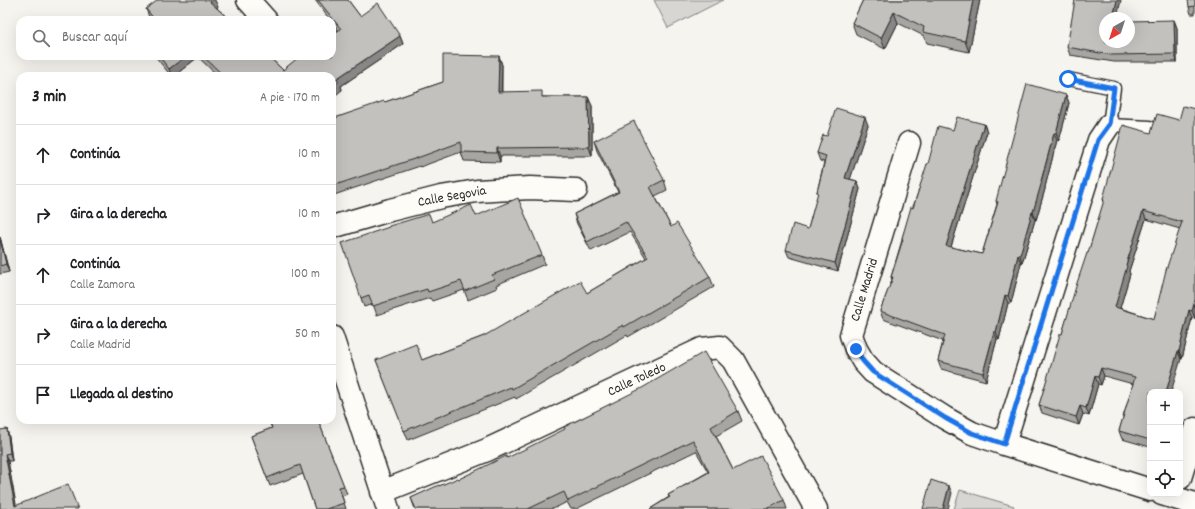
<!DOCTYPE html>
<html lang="es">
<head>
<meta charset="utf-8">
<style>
  body { margin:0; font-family:Dekko,sans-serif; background:#f6f6f6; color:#202124 }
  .controls { position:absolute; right:12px; bottom:12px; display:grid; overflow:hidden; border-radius:8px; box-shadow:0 4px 16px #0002 }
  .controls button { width:36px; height:36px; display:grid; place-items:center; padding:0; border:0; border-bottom:1px solid #e0e0e0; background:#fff; color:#202124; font:20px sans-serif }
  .compass { position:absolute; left:1099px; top:12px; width:36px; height:36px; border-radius:50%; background:#fff; box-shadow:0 4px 16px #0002; rotate:219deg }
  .stop { position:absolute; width:12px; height:12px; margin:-9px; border:3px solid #1a73e8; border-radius:50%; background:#fff }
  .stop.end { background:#1a73e8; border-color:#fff; box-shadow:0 1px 4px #0008 }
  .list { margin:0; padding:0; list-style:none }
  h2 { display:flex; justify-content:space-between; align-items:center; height:52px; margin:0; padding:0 16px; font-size:17px }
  h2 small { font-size:13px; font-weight:400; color:#757577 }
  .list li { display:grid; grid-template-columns:26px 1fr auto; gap:12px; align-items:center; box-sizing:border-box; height:60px; padding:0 16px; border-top:1px solid #e0e0e0 }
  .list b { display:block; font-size:15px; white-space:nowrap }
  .list p { margin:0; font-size:13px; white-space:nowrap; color:#757577 }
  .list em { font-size:13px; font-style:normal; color:#757577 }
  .icon { flex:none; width:22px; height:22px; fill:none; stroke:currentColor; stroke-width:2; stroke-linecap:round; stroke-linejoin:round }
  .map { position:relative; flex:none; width:1195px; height:509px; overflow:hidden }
  .search { position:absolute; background:#fff; box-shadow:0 4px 16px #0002; left:16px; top:16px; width:320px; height:44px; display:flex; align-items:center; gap:10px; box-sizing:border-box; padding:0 14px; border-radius:12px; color:#757577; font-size:15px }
  .panel { position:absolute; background:#fff; box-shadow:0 4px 16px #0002; left:16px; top:72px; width:320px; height:352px; border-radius:12px }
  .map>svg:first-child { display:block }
  .grass { fill:#d7d6d2; stroke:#81807e }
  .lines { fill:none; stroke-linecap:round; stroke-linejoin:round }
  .service-casing { stroke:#2b2b2b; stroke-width:15 }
  .minor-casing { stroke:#2b2b2b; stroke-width:25 }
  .service { stroke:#fdfcf7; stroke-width:12 }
  .minor { stroke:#fdfcf7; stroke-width:22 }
  .wall { fill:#a7a6a3; stroke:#2b2b2b; fill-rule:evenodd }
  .shaded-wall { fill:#888785; stroke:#2b2b2b }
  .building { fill:#c2c1be; stroke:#2b2b2b; fill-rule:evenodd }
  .route { stroke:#1a73e8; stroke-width:5 }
  .labels { text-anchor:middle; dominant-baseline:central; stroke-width:3; stroke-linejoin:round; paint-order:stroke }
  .street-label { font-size:14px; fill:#2b2b2b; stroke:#fdfcf7 }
</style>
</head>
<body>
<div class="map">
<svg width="1195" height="509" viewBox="0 0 1195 509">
  <rect width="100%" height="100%" fill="#f5f4ef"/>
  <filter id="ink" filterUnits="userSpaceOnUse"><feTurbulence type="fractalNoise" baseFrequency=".025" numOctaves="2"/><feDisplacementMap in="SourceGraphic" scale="8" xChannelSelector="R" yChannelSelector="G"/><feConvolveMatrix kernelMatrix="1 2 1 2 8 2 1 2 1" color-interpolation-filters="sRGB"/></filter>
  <g filter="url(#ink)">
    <path class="grass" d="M654,0H723L668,28Z
      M960,490L1014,506L1013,509H954Z"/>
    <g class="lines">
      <g class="service-casing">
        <path id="service" d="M1068,79L1114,88L1109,125L1150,127"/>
      </g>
      <g class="minor-casing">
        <path id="minor" d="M248,0L266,20
          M909,143L851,335L856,349L863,361L873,372L945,418L972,433L1004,444L1150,490
          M332,227L390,210L441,197L477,191L530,188L576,190
          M332,337L388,509
          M1004,444L1099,140L1109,125
          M1180,478L1195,429
          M382,492L487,450L702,349L720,347L733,360L816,509
          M1162,494L1195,504"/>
      </g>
      <use href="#service" class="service"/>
      <use href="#minor" class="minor"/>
    </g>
    <path class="wall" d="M315,0H348L360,16L400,36L403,44L341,86L342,90L332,76H218L198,57L174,76H171L155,56H268L283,70L338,30L332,22V20H330Z
      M863,0H980L969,52L927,43L924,36L898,23L885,49L856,34L852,23Z
      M1195,0V14H1191L1189,7Z
      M218,7L217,8L230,20H152L149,17L146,9Z
      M1174,20L1177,28V62H1114L1070,55L1067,47L1105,42Z
      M499,56L502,65V92L544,97H588L592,106V156H500V162L464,161L461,152L420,167V166L334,195L333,192L332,193V119L385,102L443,82Z
      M1066,95L1069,103L1059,141L1057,140L1045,187V189L1036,220H1035L1022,263H1021L1011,303H1008L999,340L997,339L986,381L941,369L938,361L943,341L883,319L880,311L892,280L891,277L902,240V238L928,164L953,130L984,124L987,132L951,247L982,254L997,204L996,201Z
      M1179,120L1195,319L1192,318L1182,359H1181L1150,392V447L1122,439L1119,431L1133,384L1104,376L1101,385L1098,384L1089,416L1083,414L1079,425L1042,413L1039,405L1088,253L1104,202L1103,199L1151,133ZM1146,219L1180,229L1154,319L1120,308L1130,274L1129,271Z
      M868,125L850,179L857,181L860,189L838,271L789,257L786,250L808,229L818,194L817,192L824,162L820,161L817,153L827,136Z
      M594,141L664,180L667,190L655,196L671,227L710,277L714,287L628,337L627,335L516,399L515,397L408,440L376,360H422L484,336L587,293L646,258L630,232L591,251L577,224L574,214L618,192L597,151Z
      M476,216L542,255L545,264L496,285L497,288L468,300L464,290L432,301L430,298L377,315L373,304L364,307L361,298L432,222Z
      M0,237L9,272L0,274Z
      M738,411L742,421L716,436L733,470L784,500L787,509H650L669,497L668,495L708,472L696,451L576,509H571L567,502L553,509H415L411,498L439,486L459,479L507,458Z
      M268,420H318L347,494L342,496L346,509H315L303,474L270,486L251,436L272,428Z
      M0,430L9,437L12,461H8L16,506L0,509Z"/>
    <path class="shaded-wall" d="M212,0H215L218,7L213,10L210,2Z
      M973,0H980L969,52L965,41Z
      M1117,0H1121L1117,18H1113Z
      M894,12L898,23L885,49L881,38Z
      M1174,20L1177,28V62L1175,54Z
      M400,36L403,44L341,86L342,90L332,98V87L336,79Z
      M186,56H198V57L174,76H172L169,69Z
      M499,56L502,65L501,100L498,92Z
      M1066,95L1069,103L1059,141L1056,133Z
      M588,97L592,106V156L589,147Z
      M865,117L868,125L848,186L845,178Z
      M984,124L987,132L949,253L946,246Z
      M1054,133L1057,140L1045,187V189L1036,220L1033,212Z
      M497,148L500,156V162L497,153Z
      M857,181L860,189L838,271L835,263Z
      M1143,211L1146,219L1129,271L1130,274L1118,315L1115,307L1126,265Z
      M1032,212L1035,220L1022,263L1020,255Z
      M0,237L1,241L9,272L6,264Z
      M1018,255L1021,263L1011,303L1008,296Z
      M1005,295L1008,303L999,340L996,332Z
      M1195,300V319L1192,311Z
      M1189,310L1192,318L1182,359L1179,351Z
      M994,332L997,339L986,381L983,373Z
      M1178,351L1181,359L1171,392H1166Z
      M1101,368L1104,376L1101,385L1098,377Z
      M1095,376L1098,384L1089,416L1086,408Z
      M1080,406L1083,414L1079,425L1076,417Z
      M7,429L9,437L12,461L10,453Z
      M5,454L8,461L17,509L15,506Z
      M949,486L952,493L948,509H943Z"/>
    <path class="building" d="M158,0H212L210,2L230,20H155L146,9Z
      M318,0H348L360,16L378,3L400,36L336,79L339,81L332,87V76H224L203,56H268L283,70L300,56H332V34L341,29Z
      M863,0H973L965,41L923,32L924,27L894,12L881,38L852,23Z
      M1075,0H1117L1113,18H1105V42H1129V21L1174,20L1175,54L1111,55L1067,47Z
      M1188,0H1195V6L1189,7Z
      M443,55L499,56L498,92L542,91V97H588L589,147L497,148V153L461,152V142L417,158L332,186V119L384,101L385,102L443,82Z
      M159,56H186L169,69Z
      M1027,84L1066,95L1056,133H1054L1041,181H1042L1033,212H1032L1020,255H1018L1008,296L1005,295L996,332H994L983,373L938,361L945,335L880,311L893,277H891L903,239L902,238L911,207L913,208L927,164H928L938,126L953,130L957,117L984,124L946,246L982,254L998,202L996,201Z
      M1183,106L1195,109V300L1192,311L1189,310L1179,351H1178L1166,392H1150V440L1119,431L1135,377L1101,368L1098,377L1095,376L1086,408L1080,406L1076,417L1039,405L1052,362L1060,334H1062L1077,283L1087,253H1088L1104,200L1103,199L1123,125L1151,133L1157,114L1179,120ZM1143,211L1182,222L1166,270L1154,319L1115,307L1127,266L1126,265Z
      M836,108L865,117L845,178L857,181L835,263L786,250L793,224L808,229L818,192H817L826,156L817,153L823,135L827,136Z
      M634,121L664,180L650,187L671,227L677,223L710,277L624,327L623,325L512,389L511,387L404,431L376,360L416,344L422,360L484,336L580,281L587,293L648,257L626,222L587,242L574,214L619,192L594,141Z
      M518,198L542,255L492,275L494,279L465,291L461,281L428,292L427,289L373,306L369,295L361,298L342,243L389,227V226L429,214L432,222L471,205L476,216Z
      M0,239L6,264L0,266Z
      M704,352L738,411L711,427L733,470L761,456L784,500L767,509H650L670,497L668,495L709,472L693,440L568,501L564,492L528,509H416L411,498L439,485V486L458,478L459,479L506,456L507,458L565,429L564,427L642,388Z
      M269,420H318L344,486L339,487L344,503L326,509H315L300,465L267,478L251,436L272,428Z
      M7,429L10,453L5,454L15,506L68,484L78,509H0V430Z
      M931,480L949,486L943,509H923Z"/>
  </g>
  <g class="lines" filter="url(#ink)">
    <path class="route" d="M856,349L863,361L873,372L945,418L972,433L1004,444L1098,140L1109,125L1114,88L1068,79"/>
  </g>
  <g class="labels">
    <g class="street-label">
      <text transform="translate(452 197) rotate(-10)">Calle Segovia</text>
      <text transform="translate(865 290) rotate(-73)">Calle Madrid</text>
      <text transform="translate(637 380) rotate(-25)">Calle Toledo</text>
    </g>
  </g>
</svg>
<div class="controls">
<button>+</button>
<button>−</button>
<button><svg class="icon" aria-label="locate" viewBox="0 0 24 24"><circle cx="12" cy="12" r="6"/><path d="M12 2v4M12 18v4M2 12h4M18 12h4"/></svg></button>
</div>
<svg class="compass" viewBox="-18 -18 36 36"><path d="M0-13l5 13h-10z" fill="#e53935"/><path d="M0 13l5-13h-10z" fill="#757577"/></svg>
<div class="stop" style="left:1068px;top:79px"></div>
<div class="stop end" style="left:856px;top:349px"></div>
<div class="search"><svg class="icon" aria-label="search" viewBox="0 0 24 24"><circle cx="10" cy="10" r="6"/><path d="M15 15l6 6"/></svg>Buscar aquí</div>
<section class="panel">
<h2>3 min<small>A pie · 170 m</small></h2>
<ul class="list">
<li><svg class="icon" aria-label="ahead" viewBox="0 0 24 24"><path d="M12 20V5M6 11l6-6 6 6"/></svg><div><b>Continúa</b></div><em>10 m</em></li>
<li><svg class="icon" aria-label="right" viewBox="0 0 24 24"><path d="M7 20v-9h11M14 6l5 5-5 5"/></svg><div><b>Gira a la derecha</b></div><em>10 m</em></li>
<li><svg class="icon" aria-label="ahead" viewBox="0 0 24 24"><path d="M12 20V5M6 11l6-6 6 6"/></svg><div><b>Continúa</b><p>Calle Zamora</p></div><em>100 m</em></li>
<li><svg class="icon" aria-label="right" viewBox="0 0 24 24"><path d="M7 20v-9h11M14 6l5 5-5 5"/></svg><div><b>Gira a la derecha</b><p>Calle Madrid</p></div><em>50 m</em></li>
<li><svg class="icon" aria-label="arrive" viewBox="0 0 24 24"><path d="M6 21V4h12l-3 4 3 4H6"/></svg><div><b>Llegada al destino</b></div></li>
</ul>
</section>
</div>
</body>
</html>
